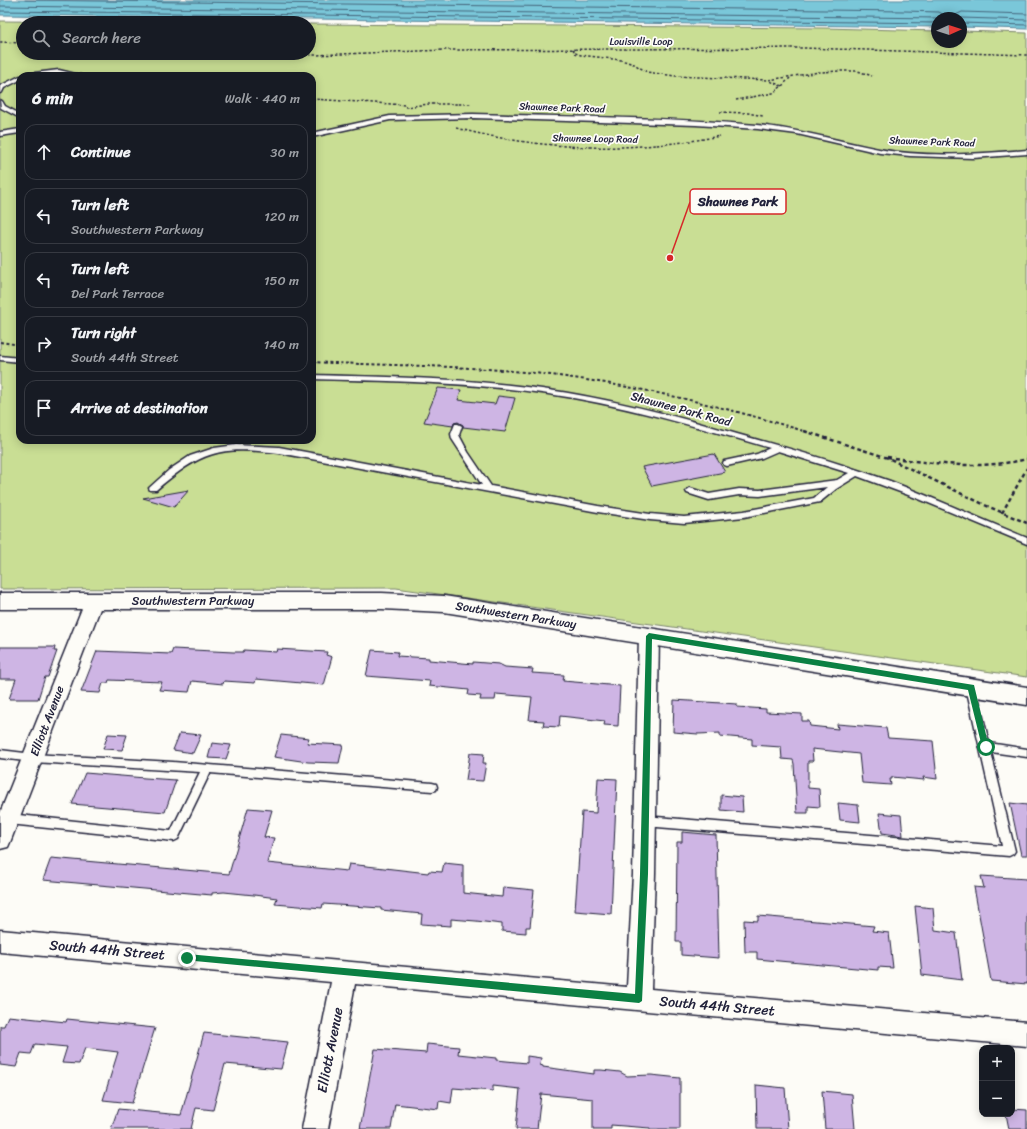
<!DOCTYPE html>
<html lang="en">
<head>
<meta charset="utf-8">
<style>
  body { margin:0; font-family:Sriracha,sans-serif; background:#242831; color:#f1f3f6 }
  .controls { position:absolute; right:12px; bottom:12px; display:grid; overflow:hidden; border-radius:8px; box-shadow:0 2px 10px #0003 }
  .controls button { width:36px; height:36px; display:grid; place-items:center; padding:0; border:0; border-bottom:1px solid #363941; background:#171b24; color:#f1f3f6; font:20px sans-serif }
  .compass { position:absolute; left:931px; top:12px; width:36px; height:36px; border-radius:50%; background:#171b24; box-shadow:0 2px 10px #0003; rotate:87deg }
  .stop { position:absolute; width:12px; height:12px; margin:-9px; border:3px solid #0b8043; border-radius:50%; background:#fff }
  .stop.end { background:#0b8043; border-color:#fff; box-shadow:0 1px 4px #0008 }
  .list { margin:0; padding:0; list-style:none }
  h2 { display:flex; justify-content:space-between; align-items:center; height:52px; margin:0; padding:0 16px; font-size:17px }
  h2 small { font-size:13px; font-weight:400; color:#9ea1a6 }
  .list li { display:grid; grid-template-columns:26px 1fr auto; gap:12px; align-items:center; box-sizing:border-box; height:56px; margin:0 8px 8px; padding:0 8px; border:1px solid #363941; border-radius:12px }
  .list b { display:block; font-size:15px; white-space:nowrap }
  .list p { margin:0; font-size:13px; white-space:nowrap; color:#9ea1a6 }
  .list em { font-size:13px; font-style:normal; color:#9ea1a6 }
  .icon { flex:none; width:22px; height:22px; fill:none; stroke:currentColor; stroke-width:2; stroke-linecap:round; stroke-linejoin:round }
  .map { position:relative; flex:none; width:1027px; height:1129px; overflow:hidden }
  .search { position:absolute; background:#171b24; box-shadow:0 2px 10px #0003; left:16px; top:16px; width:300px; height:44px; display:flex; align-items:center; gap:10px; box-sizing:border-box; padding:0 14px; border-radius:22px; color:#9ea1a6; font-size:15px }
  .panel { position:absolute; background:#171b24; box-shadow:0 2px 10px #0003; left:16px; top:72px; width:300px; height:372px; border-radius:12px }
  .map>svg:first-child { display:block }
  .green { fill:#c9de94; stroke:#768068; fill-rule:evenodd }
  .water { fill:#7ac7d9; stroke:#57859a }
  .lines { fill:none; stroke-linecap:round; stroke-linejoin:round }
  .shore { stroke:#45647a; stroke-width:1 }
  .building { fill:#ceb5e4; stroke:#22223b }
  .lane-casing { stroke:#22223b; stroke-width:3 }
  .street-casing { stroke:#22223b; stroke-width:3 }
  .secondary-casing { stroke:#22223b; stroke-width:3 }
  .path-far2 { stroke:#22223b; stroke-width:1.5; stroke-dasharray:2.5 2; stroke-linecap:butt }
  .path-far1 { stroke:#22223b; stroke-width:2; stroke-dasharray:3 2.5; stroke-linecap:butt }
  .path { stroke:#22223b; stroke-width:2.5; stroke-dasharray:4 3; stroke-linecap:butt }
  .lane { fill:#fdfcf7; fill-rule:evenodd }
  .street { fill:#fdfcf7; fill-rule:evenodd }
  .secondary { fill:#fdfcf7; fill-rule:evenodd }
  .route { fill:#0b8043 }
  .labels { text-anchor:middle; dominant-baseline:central; stroke-width:3.5; stroke-linejoin:round; paint-order:stroke }
  .far-street-label { font-size:10px; fill:#22223b; stroke:#fdfcf7 }
  .street-label { font-size:12px; fill:#22223b; stroke:#fdfcf7 }
  .near-street-label { font-size:14px; fill:#22223b; stroke:#fdfcf7 }
  .leader { fill:none; stroke:#d62828; stroke-width:1.5 }
  .callout-dot { fill:#d62828; stroke:#fdfcf7; stroke-width:1.5 }
  .callout { fill:#fdfcf7; stroke:#d62828; stroke-width:1.5 }
  .callout-label { font-size:13px; text-anchor:middle; font-weight:bold; fill:#22223b }
</style>
</head>
<body>
<div class="map">
<svg width="1027" height="1129" viewBox="0 0 1027 1129">
  <rect width="100%" height="100%" fill="#fdfcf7"/>
  <filter id="ink" filterUnits="userSpaceOnUse"><feTurbulence type="fractalNoise" baseFrequency=".025" numOctaves="2"/><feDisplacementMap in="SourceGraphic" scale="8" xChannelSelector="R" yChannelSelector="G"/><feConvolveMatrix kernelMatrix="1 2 1 2 8 2 1 2 1" color-interpolation-filters="sRGB"/></filter>
  <g filter="url(#ink)">
    <path class="green" d="M0,21L235,23H23V53H309V24L824,28L937,31V42H961V31L1027,33V677L396,588L0,589ZM20,76H312V440H20Z"/>
    <path class="water" d="M0,0H1027V29L961,27V18H937V27L0,15Z"/>
    <g class="lines">
      <path class="shore" d="M25,0L905,11L939,12L949,18L962,12L1027,14
        M0,6L938,18
        M0,11L937,23
        M961,18L1027,20
        M961,23L1027,25"/>
    </g>
    <path class="building" d="M438,388L461,390L458,400L495,404L498,396L515,398L505,432L463,427V425L458,422L454,423L453,426L424,422Z
      M714,454L725,472L652,486L642,467Z
      M189,490L174,507L143,498Z
      M0,647H55L54,651H57L48,677H45L38,699H9L16,679H0Z
      M173,649L233,652H243L244,650L276,652L277,649L327,652L326,655L332,657L324,685L256,679L255,683L224,681L223,684L192,681L189,692L159,690L162,682L109,680L108,683H103L100,693L81,692L97,651L171,654Z
      M372,650L398,652L397,656L429,658V660L473,664V662L499,664L505,667L533,669L532,673L564,675L563,681L620,686L618,726L604,725L605,721L560,716L559,727L543,726L544,721L529,720L532,697L496,694L495,700H480L481,696L468,695L469,690L429,686L430,681L366,676Z
      M674,700L737,704V707L766,709V712L802,714V721H809L810,726L838,729L837,724L886,728L888,738L933,741L937,779L923,777L924,780L892,777V779H890L891,785L862,783L859,754L812,749L813,761H808V788L819,789L820,807L808,806V813H797L794,764L793,760L782,759L781,747L752,745V739L720,736V733L698,734L673,732Z
      M180,733L201,735L193,753L173,750Z
      M108,734L127,735L122,750L103,749Z
      M281,735L309,738L307,743L343,745L339,763L308,762L274,757Z
      M212,743L231,745L226,759L208,758Z
      M470,753L484,754L483,763H486L483,781L466,780Z
      M85,773L145,778L176,780L165,812L72,804Z
      M598,778L617,779L611,914L575,911L582,812L596,813Z
      M721,795L742,797L743,812L721,810Z
      M838,803L858,805L860,822L840,820Z
      M1010,803L1027,805V855H1021Z
      M248,808L272,810L264,837L274,838L267,863L347,871L349,864L428,873L429,871L442,872L444,863L463,865V893L502,897L503,887L534,890L530,927H526V933L502,931V924L476,921L451,919V926L421,924L422,914L381,910V908L323,904L322,908L275,904L277,898L254,895L224,892L212,893V895L43,880L51,858L229,874Z
      M879,813L901,815L903,836L882,833Z
      M682,832L716,835L719,958L681,955V942H676L677,842H682Z
      M981,876L1027,879V984L991,981L974,887L984,888Z
      M915,906L933,908L935,930L956,933L962,980L922,975Z
      M758,916L874,926L872,931L889,933L893,968L878,967V970L757,959V952H745L744,920L758,921Z
      M8,1016L66,1022L67,1019L155,1028L132,1103L103,1100L118,1052L85,1048L79,1064L62,1063L67,1047L35,1044L31,1054L21,1053L16,1067L0,1065V1026H4Z
      M204,1033L288,1042L281,1069L225,1064L213,1110L196,1108L191,1129H111L118,1109L181,1115Z
      M427,1044L459,1047L458,1054L496,1058V1060L527,1063V1056L541,1058L540,1065L543,1066V1067L594,1074V1070H601L620,1072L627,1076L651,1075L680,1078V1129H650V1128L611,1125V1129H593V1099L541,1094L537,1129H516L520,1089L493,1086V1091L453,1088L451,1103L439,1101L438,1109L395,1104L391,1129H360L375,1049L426,1053Z
      M756,1085L785,1088L788,1129H757Z
      M822,1091L852,1094L855,1129H825Z
      M1012,1109L1027,1110V1129H1009L1006,1114H1012Z"/>
    <g class="lines">
      <g class="lane-casing">
        <path id="lane" d="M59,70L84,76L59,74L23,76L26,74Z
          M20,76V80L4,88L2,92L0,93V86Z
          M0,100L2,101L5,106L20,114V118L1,108Z
          M473,114C568,117 663,117 757,125C799,129 838,141 879,149C925,158 980,154 1027,150V154L973,158L910,156L880,153L797,134L758,129L696,125L473,118L390,120L312,137V133L390,116Z
          M20,129V133L0,136V132Z
          M0,356L20,358V362L0,360Z
          M312,375C389,377 466,378 542,389C608,398 673,415 737,434C788,448 840,463 890,481C936,499 981,519 1027,538V544L919,499L857,476L836,489L820,502L744,517L684,523L650,520L598,512L279,453C219,446 202,451 156,490H150L149,488L169,470L190,456L214,448L236,445L279,447L482,485L452,439L451,434L455,424H458L462,426L459,435L468,452L491,486L598,506L650,514L684,517L744,511L814,498L827,487L760,496L739,495L709,500L687,493L686,491L690,488L709,494L739,489L760,490L837,480L849,473L778,451L762,458L727,466L724,465L723,463L724,461L757,454L770,448C695,426 619,404 542,393C466,382 389,381 312,379Z
          M971,683L974,684L976,687L989,743L1027,749V757L991,752L1015,851L1013,854L1009,856L645,826L641,824L640,821L641,818L645,816L1002,846L966,687L968,684Z
          M0,750L33,754L173,762L432,783L436,784L437,787L436,790L432,791L210,773L178,839L174,841L9,824L5,822L4,819L5,816L9,814L171,831L200,772L33,762L0,758Z"/>
      </g>
      <g class="street-casing">
        <path id="street" d="M94,594L101,596L103,601L11,840L8,847L0,849V813L85,601L87,596Z
          M649,629L656,631L659,636L655,874L651,989L1027,1022V1046L355,984L328,1129H302L331,982L0,952V930L627,987L633,874L639,636L642,631Z"/>
      </g>
      <g class="secondary-casing">
        <path id="secondary" d="M0,593H382L444,596L1027,687V705L444,612L382,609H0Z"/>
      </g>
      <path class="path-far2" d="M0,42L23,43
        M573,49L575,53L581,55L621,60L634,64L647,72L675,76L768,80L820,72L841,71H858L872,76
        M255,53L315,55L445,50L803,48L1027,55
        M782,86L790,78
        M312,99L406,105
        M736,100L773,93L782,86L770,81
        M405,107L429,104H471
        M720,112L748,113L763,116
        M456,128C543,151 632,153 720,136"/>
      <path class="path-far1" d="M0,342L20,345
        M312,362C391,366 472,365 551,375C638,386 723,406 807,432"/>
      <path class="path" d="M804,431L888,458L987,506L1027,523
        M887,457C934,464 980,470 1027,459
        M1002,513L1027,468"/>
      <use href="#lane" class="lane"/>
      <use href="#street" class="street"/>
      <use href="#secondary" class="secondary"/>
    </g>
  </g>
  <path class="route" d="M649,633L974,685L989,747L986,750L982,747L968,690L652,639L648,874L642,1001L639,1003L184,960L183,958L184,955L187,954L635,994L640,874L646,636Z"/>
  <g class="labels">
    <g class="far-street-label">
      <text x="641" y="42">Louisville Loop</text>
      <text transform="translate(562 108) rotate(2)">Shawnee Park Road</text>
      <text transform="translate(595 139) rotate(1)">Shawnee Loop Road</text>
      <text transform="translate(932 142) rotate(2)">Shawnee Park Road</text>
    </g>
    <g class="street-label">
      <text transform="translate(681 409) rotate(15)">Shawnee Park Road</text>
      <text x="193" y="601">Southwestern Parkway</text>
      <text transform="translate(516 615) rotate(9)">Southwestern Parkway</text>
      <text transform="translate(47 721) rotate(-69)">Elliott Avenue</text>
    </g>
    <g class="near-street-label">
      <text transform="translate(107 950) rotate(5)">South 44th Street</text>
      <text transform="translate(717 1006) rotate(5)">South 44th Street</text>
      <text transform="translate(330 1050) rotate(-79)">Elliott Avenue</text>
    </g>
  </g>
  <path class="leader" d="M670 258L690 202"/>
  <circle class="callout-dot" cx="670" cy="258" r="4"/>
  <rect class="callout" x="690" y="189" width="96" height="25" rx="4"/>
  <g class="callout-label">
    <text x="738" y="206">Shawnee Park</text>
  </g>
</svg>
<div class="controls">
<button>+</button>
<button>−</button>
</div>
<svg class="compass" viewBox="-18 -18 36 36"><path d="M0-13l5 13h-10z" fill="#e53935"/><path d="M0 13l5-13h-10z" fill="#9ea1a6"/></svg>
<div class="stop" style="left:986px;top:747px"></div>
<div class="stop end" style="left:187px;top:958px"></div>
<div class="search"><svg class="icon" aria-label="search" viewBox="0 0 24 24"><circle cx="10" cy="10" r="6"/><path d="M15 15l6 6"/></svg>Search here</div>
<section class="panel">
<h2>6 min<small>Walk · 440 m</small></h2>
<ul class="list">
<li><svg class="icon" aria-label="ahead" viewBox="0 0 24 24"><path d="M12 20V5M6 11l6-6 6 6"/></svg><div><b>Continue</b></div><em>30 m</em></li>
<li><svg class="icon" aria-label="left" viewBox="0 0 24 24"><path d="M17 20v-9H6M10 6l-5 5 5 5"/></svg><div><b>Turn left</b><p>Southwestern Parkway</p></div><em>120 m</em></li>
<li><svg class="icon" aria-label="left" viewBox="0 0 24 24"><path d="M17 20v-9H6M10 6l-5 5 5 5"/></svg><div><b>Turn left</b><p>Del Park Terrace</p></div><em>150 m</em></li>
<li><svg class="icon" aria-label="right" viewBox="0 0 24 24"><path d="M7 20v-9h11M14 6l5 5-5 5"/></svg><div><b>Turn right</b><p>South 44th Street</p></div><em>140 m</em></li>
<li><svg class="icon" aria-label="arrive" viewBox="0 0 24 24"><path d="M6 21V4h12l-3 4 3 4H6"/></svg><div><b>Arrive at destination</b></div></li>
</ul>
</section>
</div>
</body>
</html>
